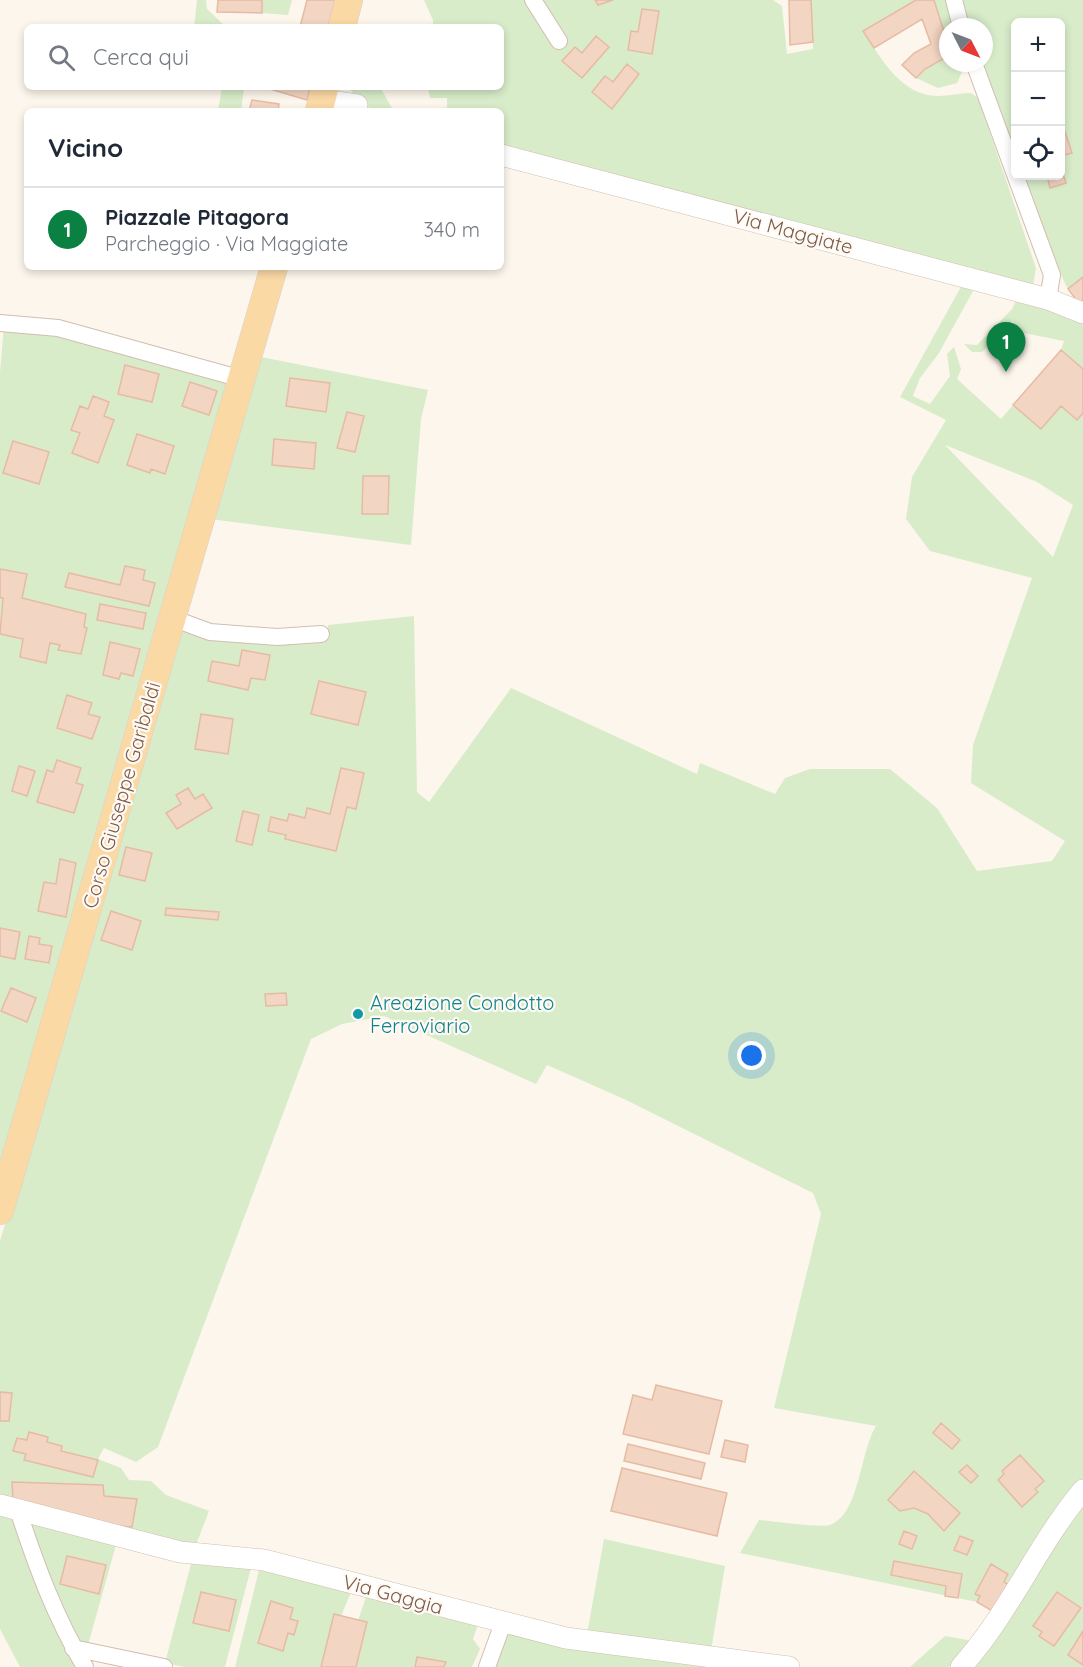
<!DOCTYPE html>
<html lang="it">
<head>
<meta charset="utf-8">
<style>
  body { margin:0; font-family:Quicksand,sans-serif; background:#f6f6f7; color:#1f2937 }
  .controls { position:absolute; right:18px; top:18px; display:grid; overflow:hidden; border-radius:9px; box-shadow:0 3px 9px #0003 }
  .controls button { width:54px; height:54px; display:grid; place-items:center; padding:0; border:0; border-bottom:2px solid #e0e1e3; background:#fff; color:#1f2937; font:30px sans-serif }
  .compass { position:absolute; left:939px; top:18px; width:54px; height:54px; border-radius:50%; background:#fff; box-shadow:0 3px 9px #0003; rotate:132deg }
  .you { position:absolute; left:752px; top:1056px; width:21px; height:21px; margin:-15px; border:4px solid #fff; border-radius:50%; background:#1a73e8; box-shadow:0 0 0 9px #1a73e833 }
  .badge { display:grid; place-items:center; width:39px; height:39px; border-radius:50%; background:#0b8043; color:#fff; font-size:20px; font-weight:700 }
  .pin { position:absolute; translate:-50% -50px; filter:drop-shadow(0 2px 3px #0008) }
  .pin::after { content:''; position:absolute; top:32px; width:21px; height:18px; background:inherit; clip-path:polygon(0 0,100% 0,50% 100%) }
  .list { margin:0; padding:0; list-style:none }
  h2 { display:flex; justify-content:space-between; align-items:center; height:78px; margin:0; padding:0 24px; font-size:26px }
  h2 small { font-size:20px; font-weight:400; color:#747a83 }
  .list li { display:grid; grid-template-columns:39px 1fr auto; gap:18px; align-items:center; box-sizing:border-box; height:84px; padding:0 24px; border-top:2px solid #e0e1e3 }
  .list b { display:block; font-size:22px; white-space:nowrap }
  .list p { margin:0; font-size:20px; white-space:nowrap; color:#747a83 }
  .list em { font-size:20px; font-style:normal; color:#747a83 }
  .icon { flex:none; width:33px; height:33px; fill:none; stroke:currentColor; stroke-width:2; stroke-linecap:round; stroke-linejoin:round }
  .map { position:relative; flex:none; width:1083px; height:1667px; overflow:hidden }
  .search { position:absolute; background:#fff; box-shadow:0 3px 9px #0003; left:24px; top:24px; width:480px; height:66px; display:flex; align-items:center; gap:15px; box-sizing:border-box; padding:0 21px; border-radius:9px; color:#747a83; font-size:22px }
  .panel { position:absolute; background:#fff; box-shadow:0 3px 9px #0003; left:24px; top:108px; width:480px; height:162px; border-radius:9px }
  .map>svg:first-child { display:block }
  .green { fill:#d8ecc9; fill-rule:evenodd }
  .building { fill:#f3d5c3; stroke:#e6bba3; stroke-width:1.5 }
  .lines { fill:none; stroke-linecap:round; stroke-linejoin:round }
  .minor-casing { stroke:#d1beb0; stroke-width:18 }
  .tertiary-casing { stroke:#d1beb0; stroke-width:22 }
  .primary-casing { stroke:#dad1cd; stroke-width:28 }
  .minor { stroke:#fff; stroke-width:16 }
  .tertiary { stroke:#fff; stroke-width:21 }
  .primary { stroke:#fbd9a5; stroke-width:27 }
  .culture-dot { fill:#0f9aa8; stroke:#fffaf3; stroke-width:2 }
  .labels { text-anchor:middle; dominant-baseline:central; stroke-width:4.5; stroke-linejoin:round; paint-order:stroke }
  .street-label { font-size:20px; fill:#7a5c4d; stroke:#fffaf3 }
  .culture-label { font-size:20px; fill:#0d838f; stroke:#fffaf3; text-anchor:start }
</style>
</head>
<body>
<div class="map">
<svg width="1083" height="1667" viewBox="0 0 1083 1667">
  <rect width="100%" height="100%" fill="#fdf6ec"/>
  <path class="green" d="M197,0H206L207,9L226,27H194Z
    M262,0H292L288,15L262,13Z
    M424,0H773L782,6L787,54L813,49L811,0H916L863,31C881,58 901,96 938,96C949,96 960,93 971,93L978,98L1036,268L1033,285L501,146V111H447V98H430L428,87H501V27H433V20Z
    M934,0H949L957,27H948V44Z
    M960,0H1083V277L1068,289L1046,245L1023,176H1060V22H1016L1015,154L983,63L984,27H968Z
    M948,56V63H966L957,83L938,88L916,78L925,69Z
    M222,87H249L244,89L241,111H218Z
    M349,87H380L393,110C373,114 359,105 349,87Z
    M962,285L973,291L939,353L920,378L913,396L930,404L950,376L947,354L954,347L961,369L957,379L1001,419L1013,405L1041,429L1061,406L1076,420L1083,413V1481L994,1612L977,1602L740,1553L759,1520C773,1521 819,1528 830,1525C860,1514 860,1451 876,1426L774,1408L821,1214L813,1193L624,1099L547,1065L536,1084L384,1016L342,1024L311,1039L158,1447L136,1462L104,1448L98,1459L121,1468L129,1480L151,1481L166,1495L209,1511L194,1550L89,1524L132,1527L137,1499L104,1496L102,1485L13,1482V1500L0,1496V1241L181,626C234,648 272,641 327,638L328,625L414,616L417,792L429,802L511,688L697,774L700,763L775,794L785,778L810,769H890L937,808L977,871L1052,861L1065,841L971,783L973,745L1032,578L930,551L906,519L912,477L946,420L900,397ZM945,445L1037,482L1073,505L1053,557Z
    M1016,301L1083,320V369L1061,350L1064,341L1024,333L1012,321L982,352H972L964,344L977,345L1012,309Z
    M4,326L61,335L232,382L106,822L29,1062L0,1165V372Z
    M256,356L428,390L421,419L411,545L210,519Z
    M1083,1498V1667H970Z
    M0,1512L10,1516L79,1667H20L0,1629Z
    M35,1522L116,1545L88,1645L83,1644L70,1632L30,1525Z
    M604,1539L725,1566L711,1651L587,1634Z
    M191,1564L251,1568L225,1667H185L165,1663Z
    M259,1570L351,1592L341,1616L358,1620L368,1592L478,1624L473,1639L480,1649L472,1667H235Z
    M508,1631L724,1667H495Z
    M945,1636L973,1641L949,1667H910Z"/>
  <path class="building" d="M218,0H262V13L217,12Z
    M307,0H335L328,27H300Z
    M595,0H613L598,5Z
    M789,0H811L813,42L790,45Z
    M916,0H934L948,44V56L925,69L916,78L902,65L914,53L931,44L922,19L874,48L863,31Z
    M642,9L659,11L652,54L628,50L631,31L638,32Z
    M596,36L609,47L582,78L562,61L575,47L582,53Z
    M627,64L639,74L612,109L592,92L605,76L613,82Z
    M270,87H310L307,100L270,89Z
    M252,100L279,104L278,111H249Z
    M1063,126L1072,153L1060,156V127Z
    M1060,166L1066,183L1050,188L1047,176H1060Z
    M1083,277V309L1068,289Z
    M1061,350L1083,369V413L1077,420L1061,406L1041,429L1013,405Z
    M125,365L159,374L152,402L118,394Z
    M290,378L330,383L326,412L286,406Z
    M190,382L217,391L209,415L182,406Z
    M93,396L109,402L104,416L114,420L98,463L72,453L80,433L71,430L80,406L88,409Z
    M347,412L364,416L355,452L337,448Z
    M137,434L174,446L165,474L151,469L150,473L127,465Z
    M274,439L316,443L314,469L272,465Z
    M13,441L49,452L39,484L3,473Z
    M363,476H389L388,514H362Z
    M125,566L145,570L143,580L155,583L149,606L65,587L69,573L120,585Z
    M0,569L27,574L22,598L86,614L84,627L87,628L81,654L58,650L60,645L50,643L46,663L20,657L23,639L0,634L3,598H0Z
    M100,604L146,613L143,629L97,620Z
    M110,642L140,649L133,676L121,673L119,679L103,675Z
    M242,650L270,655L265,680L251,678L248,690L208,681L212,661L239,666Z
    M319,681L366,692L358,725L311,714Z
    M67,695L92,703L88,714L100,717L92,739L57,728Z
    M201,714L233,719L228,754L195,749Z
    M57,760L81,768L76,783L83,785L74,813L37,802L47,770L53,772Z
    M19,766L35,771L27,796L12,791Z
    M341,768L364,773L356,809L347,807L336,851L285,839L286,835L268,831L271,817L287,821L289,814L305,818L307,808L330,814Z
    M188,788L195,799L203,794L212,808L177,829L166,813L181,804L176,795Z
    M243,811L259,815L252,845L236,841Z
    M126,847L152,853L145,881L119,875Z
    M60,859L76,863L66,917L38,911L44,882L56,884Z
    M166,908L219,912L218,920L165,915Z
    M111,911L141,921L132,950L101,940Z
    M0,928L20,932L15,959L0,956Z
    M29,936L40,938L39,944L52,946L49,963L25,959Z
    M11,988L36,998L27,1022L1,1011Z
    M286,993L287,1005L266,1006L265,994Z
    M353.5 1015a4.5 4.5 0 1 1 9 0a4.5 4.5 0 1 1-9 0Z
    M656,1385L722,1401L709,1454L623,1434L633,1395L652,1400Z
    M0,1392L12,1393L9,1421H0Z
    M941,1423L960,1440L952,1449L933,1433Z
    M29,1432L48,1437L47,1442L62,1446L61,1451L98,1460L93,1477L24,1460L26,1454L13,1451L17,1438L27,1440Z
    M725,1440L748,1445L745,1462L721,1457Z
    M628,1444L705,1463L701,1479L624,1461Z
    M1020,1455L1044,1481L1035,1489L1038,1492L1022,1507L998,1480L1004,1474L1002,1471Z
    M967,1465L978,1476L971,1483L959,1472Z
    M622,1468L727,1493L717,1536L611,1511Z
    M914,1471L960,1513L944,1531L928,1514L914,1508L900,1511L888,1500Z
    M12,1482L103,1485L104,1496L137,1499L132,1527L89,1524L13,1500Z
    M904,1531L917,1536L912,1549L899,1544Z
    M960,1536L973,1541L967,1555L954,1550Z
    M67,1556L106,1565L99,1594L60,1584Z
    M894,1561L962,1574L958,1598L945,1596L946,1586L891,1575Z
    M991,1564L1008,1574L1004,1582L1009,1585L994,1612L977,1602L980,1596L975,1594Z
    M201,1592L236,1600L229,1631L193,1623Z
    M1057,1592L1081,1608L1054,1646L1039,1636L1042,1632L1033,1626Z
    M271,1601L293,1608L290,1619L298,1621L294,1635L288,1633L283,1651L258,1643Z
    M334,1614L367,1622L356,1667H321Z
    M1083,1631V1665L1068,1655Z
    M417,1657L446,1662L444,1667H415Z"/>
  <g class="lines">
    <g class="minor-casing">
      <path id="minor" d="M533,0L559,41
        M954,0L961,27
        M974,63L1052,275L1048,299
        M0,323L58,328L242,379
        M172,618L210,632L277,637L321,634
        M18,1510C36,1565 55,1617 85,1667
        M73,1648L164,1667
        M487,1667L503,1623"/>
    </g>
    <g class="tertiary-casing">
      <path id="tertiary" d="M320,106L337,102L357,105
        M501,155L1048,299L1083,313
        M0,1505L180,1552L264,1560L566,1638L789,1667
        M961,1667C1009,1614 1037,1545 1083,1490"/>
    </g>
    <g class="primary-casing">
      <path id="primary" d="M342,27L349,0
        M319,111L325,87
        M0,1211L274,267"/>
    </g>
    <use href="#minor" class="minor"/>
    <use href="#tertiary" class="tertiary"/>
    <use href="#primary" class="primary"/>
  </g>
  <circle class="culture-dot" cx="358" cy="1014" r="6"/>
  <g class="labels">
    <g class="street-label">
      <text transform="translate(793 231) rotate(15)">Via Maggiate</text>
      <text transform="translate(121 795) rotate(-74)">Corso Giuseppe Garibaldi</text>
      <text transform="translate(393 1594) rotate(15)">Via Gaggia</text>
    </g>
    <g class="culture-label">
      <text x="370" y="1002">Areazione Condotto<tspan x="370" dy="23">Ferroviario</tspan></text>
    </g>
  </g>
</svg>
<div class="controls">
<button>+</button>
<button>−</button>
<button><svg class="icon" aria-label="locate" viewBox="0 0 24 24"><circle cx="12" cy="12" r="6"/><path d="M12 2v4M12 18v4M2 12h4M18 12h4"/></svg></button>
</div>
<svg class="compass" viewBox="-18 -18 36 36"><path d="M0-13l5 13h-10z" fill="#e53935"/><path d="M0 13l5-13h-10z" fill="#747a83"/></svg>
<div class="you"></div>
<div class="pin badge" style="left:1006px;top:372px">1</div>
<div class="search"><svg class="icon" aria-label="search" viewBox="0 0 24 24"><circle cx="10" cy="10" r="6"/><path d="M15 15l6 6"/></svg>Cerca qui</div>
<section class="panel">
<h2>Vicino<small></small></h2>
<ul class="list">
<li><span class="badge">1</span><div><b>Piazzale Pitagora</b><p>Parcheggio · Via Maggiate</p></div><em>340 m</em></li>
</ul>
</section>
</div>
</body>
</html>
